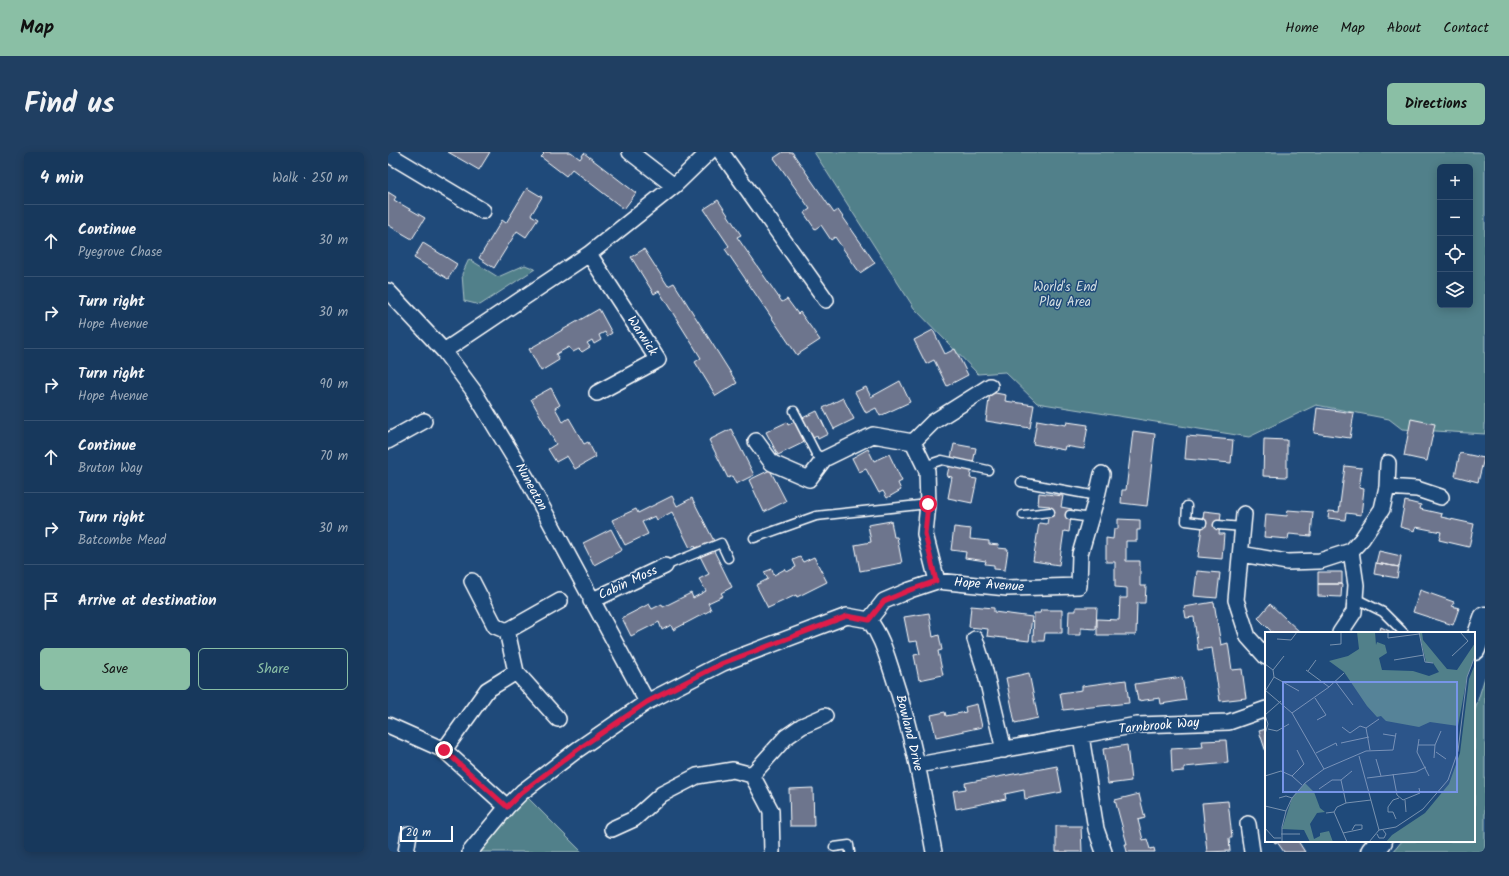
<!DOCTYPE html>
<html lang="en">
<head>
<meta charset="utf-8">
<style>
  body { margin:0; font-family:Kalam,sans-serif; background:#203f62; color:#f1f3f6 }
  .controls { position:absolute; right:12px; top:12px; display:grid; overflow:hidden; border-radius:6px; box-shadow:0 2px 10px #0003 }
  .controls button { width:36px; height:36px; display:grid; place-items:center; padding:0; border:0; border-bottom:1px solid #365272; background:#17385c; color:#f1f3f6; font:20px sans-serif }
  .scale { position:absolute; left:12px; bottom:10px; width:53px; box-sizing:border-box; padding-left:4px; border:2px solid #fff; border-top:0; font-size:11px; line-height:14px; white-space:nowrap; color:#fff; -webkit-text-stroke:3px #1f4a7a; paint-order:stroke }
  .stop { position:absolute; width:12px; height:12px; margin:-9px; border:3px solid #e11d48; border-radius:50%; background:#fff }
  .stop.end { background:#e11d48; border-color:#fff; box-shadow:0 1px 4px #0008 }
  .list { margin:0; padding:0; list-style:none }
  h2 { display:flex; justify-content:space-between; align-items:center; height:52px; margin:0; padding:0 16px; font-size:17px }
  h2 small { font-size:13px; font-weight:400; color:#9eacbb }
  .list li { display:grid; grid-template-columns:26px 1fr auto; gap:12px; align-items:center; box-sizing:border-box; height:72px; padding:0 16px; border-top:1px solid #365272 }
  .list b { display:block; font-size:15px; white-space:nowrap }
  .list p { margin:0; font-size:13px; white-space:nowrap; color:#9eacbb }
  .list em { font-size:13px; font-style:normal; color:#9eacbb }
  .actions { display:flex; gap:8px; padding:12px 16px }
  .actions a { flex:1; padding:9px 0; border:1px solid #8abfa5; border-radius:6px; text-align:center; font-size:14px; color:#8abfa5 }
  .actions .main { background:#8abfa5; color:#111 }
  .icon { flex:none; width:22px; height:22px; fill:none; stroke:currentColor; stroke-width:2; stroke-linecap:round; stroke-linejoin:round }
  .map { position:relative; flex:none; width:1097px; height:700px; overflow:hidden; border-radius:6px }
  header { display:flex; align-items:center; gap:24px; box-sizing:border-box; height:56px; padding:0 20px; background:#8abfa5; color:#111 }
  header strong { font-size:19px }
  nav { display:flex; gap:22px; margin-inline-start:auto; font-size:14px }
  .intro { display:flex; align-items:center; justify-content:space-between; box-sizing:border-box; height:96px; padding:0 24px }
  h1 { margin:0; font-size:28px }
  .button { padding:10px 18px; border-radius:6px; background:#8abfa5; color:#111; font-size:14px; font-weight:700 }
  main { display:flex; gap:24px; padding:0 24px }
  aside { flex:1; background:#17385c; border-radius:6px; box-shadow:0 2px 10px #0003 }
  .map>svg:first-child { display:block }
  .green { fill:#51808a; stroke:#a8c0c4; fill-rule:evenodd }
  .building { fill:#6d758d; stroke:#fff }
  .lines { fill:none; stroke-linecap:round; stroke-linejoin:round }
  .service-casing { stroke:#fff; stroke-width:11 }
  .minor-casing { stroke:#fff; stroke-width:18 }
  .secondary-casing { stroke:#fff; stroke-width:25 }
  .service { stroke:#1f4a7a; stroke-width:8 }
  .minor { stroke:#1f4a7a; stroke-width:15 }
  .secondary { stroke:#1f4a7a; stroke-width:22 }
  .route { stroke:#e11d48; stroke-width:5 }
  .labels { text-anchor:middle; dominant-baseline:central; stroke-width:3; stroke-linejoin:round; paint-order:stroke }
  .park-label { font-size:13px; fill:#d4dfe2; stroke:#1f4a7a }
  .street-label { font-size:13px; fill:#fff; stroke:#1f4a7a }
  .inset-road { fill:none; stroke:#7992af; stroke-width:1 }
  .view { fill:#7795e8; fill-opacity:0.15; stroke:#7795e8; stroke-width:2 }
  .inset-edge { fill:none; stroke:#fff; stroke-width:2 }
</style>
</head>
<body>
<header>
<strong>Map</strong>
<nav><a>Home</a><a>Map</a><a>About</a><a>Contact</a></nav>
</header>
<div class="intro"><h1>Find us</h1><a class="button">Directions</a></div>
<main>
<aside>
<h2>4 min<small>Walk · 250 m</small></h2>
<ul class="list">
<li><svg class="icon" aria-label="ahead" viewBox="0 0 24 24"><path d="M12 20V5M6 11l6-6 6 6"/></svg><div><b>Continue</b><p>Pyegrove Chase</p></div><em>30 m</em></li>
<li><svg class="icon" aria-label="right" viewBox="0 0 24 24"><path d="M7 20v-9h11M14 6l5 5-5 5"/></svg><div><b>Turn right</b><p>Hope Avenue</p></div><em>30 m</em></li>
<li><svg class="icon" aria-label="right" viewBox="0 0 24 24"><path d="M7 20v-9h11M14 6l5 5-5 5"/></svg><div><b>Turn right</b><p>Hope Avenue</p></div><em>90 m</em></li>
<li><svg class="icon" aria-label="ahead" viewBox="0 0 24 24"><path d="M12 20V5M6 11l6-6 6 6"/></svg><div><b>Continue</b><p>Bruton Way</p></div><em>70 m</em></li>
<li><svg class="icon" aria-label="right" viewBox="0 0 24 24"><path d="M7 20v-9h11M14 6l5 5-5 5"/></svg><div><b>Turn right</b><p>Batcombe Mead</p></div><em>30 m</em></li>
<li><svg class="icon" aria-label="arrive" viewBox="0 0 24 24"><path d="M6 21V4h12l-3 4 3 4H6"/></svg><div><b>Arrive at destination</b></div></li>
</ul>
<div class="actions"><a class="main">Save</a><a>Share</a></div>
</aside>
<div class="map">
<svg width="1097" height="700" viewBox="0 0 1097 700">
  <rect width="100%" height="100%" fill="#1f4a7a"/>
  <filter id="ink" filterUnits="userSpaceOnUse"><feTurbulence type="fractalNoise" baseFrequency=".025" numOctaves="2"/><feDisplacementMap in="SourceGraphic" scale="8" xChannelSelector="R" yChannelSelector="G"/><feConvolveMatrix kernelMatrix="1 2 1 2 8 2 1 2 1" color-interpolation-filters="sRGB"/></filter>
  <g filter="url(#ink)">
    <path class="green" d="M426,0H1097V282L1014,277L1001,267L928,253L861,285L649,251L617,220L590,222L526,156ZM1052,15H1082V153H1052Z
      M81,107L110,125L137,113L147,117L92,153L76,149L74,122Z
      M1097,525V700H1005L1014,689H1086V561Z
      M134,640L194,700H82Z"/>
    <path class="building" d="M60,0H102L91,18Z
      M154,0H183L192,7L196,1L248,41L236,57L184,17L178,24L153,5L156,2Z
      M395,0H404L446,61L450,58L487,111L472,121L447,85L443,88L433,73L427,77L416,61L422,57L386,6Z
      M139,36L154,45L143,63L150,67L138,85L129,79L106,116L91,106L114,68L118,71Z
      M0,40L8,45L6,48L37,66L24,87L0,73Z
      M330,48L353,83L349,85L394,150L399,147L410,162L412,160L432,188L409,203L337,97L341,94L316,57Z
      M35,91L69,112L60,127L26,106Z
      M256,97L280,134L286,131L349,231L328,244L307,210L313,206L271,139L266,142L243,105Z
      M211,157L224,181L219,184L217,180L211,183L213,188L206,192L204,188L199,191L202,195L194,200L191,197L185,200L181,195L168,202L171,208L153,219L141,197Z
      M545,178L557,202L567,197L580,223L559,234L546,208L538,212L526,188Z
      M512,229L522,250L492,264L488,256L478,261L467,240L478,235L483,245Z
      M163,236L172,253L167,256L175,270L181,266L196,292L200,290L208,305L187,317L179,304L168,310L160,297L168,292L143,247Z
      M602,240L618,243L617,249L646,253L642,276L598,269Z
      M455,246L466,267L446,277L435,256Z
      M929,256L966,261L962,286L926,281Z
      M429,259L440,282L430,287L429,284L390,303L378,280L399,270L400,273Z
      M1023,267L1047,272L1039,309L1016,304Z
      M649,268L678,273L679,270L700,273L696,297L677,294L676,298L645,292Z
      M343,277L366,323L348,332L344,324L340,326L321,288Z
      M745,279L767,282L759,354L733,351L734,338H738Z
      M799,284L845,288L843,311L797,307Z
      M876,287L899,288V325L875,324Z
      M566,292L588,296L582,326L589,327L584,351L560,346L564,325L559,324Z
      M480,297L486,309L501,302L514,329L510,331L513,338L499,346L495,339L491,341L478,317L471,320L464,306Z
      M1072,301L1096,306L1090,330L1067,324Z
      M957,314L974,316L971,336L976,337L973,363L958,361L957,368L940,366L941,359L951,360Z
      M382,318L398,349L376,360L361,328Z
      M651,341L675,344L673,355L684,357L681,380L676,379L671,413L645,409L651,371L659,372L662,354L650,353Z
      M284,344L289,354L304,346L326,389L322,391L344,435L333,441L335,444L320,451L323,458L285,478L283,473L274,478L271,470L243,484L234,466L261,452L264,457L274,452L275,455L303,441L305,446L318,439L311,427L321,422L307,394L302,396L284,360L269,368L267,364L254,370L260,382L237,393L224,368L248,357L250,361Z
      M1017,349L1033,353L1032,357L1054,362L1053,365L1086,372L1081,395L1051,388L1053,380L1028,375L1027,379L1012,375Z
      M900,358L925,360L923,384L901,382L900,387L876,385L878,362L899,364Z
      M816,359L833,361L831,382H836L834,407L810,405Z
      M730,367L752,368V378H749V389H738V409H752V434H758L757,451H749L748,483H709V467L731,468L732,446H739V436L727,435V410H718V386L725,387L726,377H730Z
      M503,369L506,385H509L514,411L472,419L467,393L483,390L480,373Z
      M566,375L583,377L582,387L601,389V392L611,393L610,396L620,397L617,418L606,417V413L597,412L598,409L577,406L578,400L563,398Z
      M223,377L234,398L206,413L195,391Z
      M991,399L1013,404L1011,415L988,411Z
      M412,405L415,410L426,405L439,430L409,445L408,443L380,456L368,433L380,427L376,420L384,417L386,423L397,417L399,420L408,415L405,408Z
      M988,411L1011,415L1009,426L986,422Z
      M809,419L832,421L829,446L806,444Z
      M930,420H954V432H930Z
      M930,432H954L953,445L930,444Z
      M1032,438L1066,450L1064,454L1071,456L1065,473L1025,460Z
      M826,450L833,493L840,491L844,518L854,517L858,546L832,549L824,496L810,498L806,465L798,466L796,455Z
      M882,452L913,481H885L870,466Z
      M583,454L606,456V460L644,465L641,489L599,484L600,477L581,475Z
      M688,455H709L708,477L693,476V483H680L681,459H688Z
      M653,458H674V481H657L656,489H645L646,461H652Z
      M541,461L545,485L551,483L554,498L550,499L555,523L531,528L526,503L532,502L529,489L521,490L516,465Z
      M993,475L1005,481H991Z
      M641,521L650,566L627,571L618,526Z
      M794,525L798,548L773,552L772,546L750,549L747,532Z
      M738,528L741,551L675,558L672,541L694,538V534Z
      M589,552L594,575L548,585L543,563L557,560L558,564L578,560L577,555Z
      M878,577V600L871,579Z
      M838,588L840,611L796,615V619L784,620L783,597L815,595L814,589Z
      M739,593L743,629L720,632L715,597Z
      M669,614L674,640L637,647L636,638L617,642L618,647L568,657L565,639L578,637L577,631Z
      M425,636L426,674H402L401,637Z
      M751,642L757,666L750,668L755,688L759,687L762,697L766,696L767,700H739L737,692H739L727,648Z
      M840,649L844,686H841L842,699L819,700L814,651Z
      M668,674H693L694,700H668Z
      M886,689H910L917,700H896L889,690L887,691Z"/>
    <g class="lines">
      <g class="service-casing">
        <path id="service" d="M406,259L428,302L436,307
          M536,314L554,308L600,318
          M633,330L709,344
          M799,354L798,369L814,371
          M635,363L662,360
          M682,363L703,366
          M830,373L855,375
          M366,386L428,364L540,352
          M277,414L333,391L340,406
          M967,446L995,460L1016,481
          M446,695L461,693L462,700"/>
      </g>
      <g class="minor-casing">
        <path id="minor" d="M242,0L286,34
          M333,0L438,148
          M0,2L95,59
          M201,102L270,208L209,241
          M0,139L56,199L85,238L139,327L259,550
          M56,199L201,102L286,34L321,0
          M0,289L36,269
          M368,289L384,311L421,327L436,307L485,283L525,290L539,319L540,352L537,382L549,429
          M525,290L545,270L602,234
          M999,335L1029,337L1053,345
          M856,362L848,448L860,485L878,505
          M853,402L899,410L932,409L963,399L974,387L994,357L999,335L1000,311
          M203,449L277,414
          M481,468L496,449L522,438L549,429L619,436L691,434L692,402L709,344L714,322
          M481,468C494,485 498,502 505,523C524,580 535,640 546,700
          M119,479L172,449
          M952,481L966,460L968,433L963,399
          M587,487L596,515L616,598
          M128,520L170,567
          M0,573L56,598L119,655
          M693,584L708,677L716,700
          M56,598L99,538L128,520L119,479L107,474L84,429
          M530,613L749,573L841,570L878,557
          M364,623L398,585L414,574L437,564
          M860,672L864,700
          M224,677L246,667L274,642L309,624L345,618L364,623L383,659L384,700
          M18,700L21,682
          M82,700L119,655L134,640L189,598L259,550L335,511L459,464L481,468"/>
      </g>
      <g class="secondary-casing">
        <path id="secondary" d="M1086,497L1097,466
          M984,700L993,689"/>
      </g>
      <use href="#service" class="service"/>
      <use href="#minor" class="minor"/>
      <use href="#secondary" class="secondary"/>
    </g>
  </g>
  <g class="lines" filter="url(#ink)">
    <path class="route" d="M56,598L119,655L134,640L189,598L259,550L335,511L459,464L481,468L496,449L522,438L548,429L537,382L540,352"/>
  </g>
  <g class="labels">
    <g class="park-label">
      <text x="677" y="135">World's End<tspan x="677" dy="15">Play Area</tspan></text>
    </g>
    <g class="street-label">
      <text transform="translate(254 184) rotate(57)">Warwick</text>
      <text transform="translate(143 335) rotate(61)">Nuneaton</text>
      <text transform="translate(240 431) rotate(-25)">Cabin Moss</text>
      <text transform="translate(601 433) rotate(4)">Hope Avenue</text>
      <text transform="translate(771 574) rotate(-5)">Tarnbrook Way</text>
      <text transform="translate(521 581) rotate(76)">Bowland Drive</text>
    </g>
  </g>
  <g transform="translate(877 480)">
    <rect width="210" height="210" fill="#1f4a7a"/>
    <path d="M92,0H110L111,13L112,10L120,13L122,21L114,26L117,38L148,39L164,44L174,40L168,31L161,30L154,0H157L158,8L182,37L192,38L210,11V24L202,45L193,94L165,90L154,95L121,89L116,84L112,85L102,74L79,40L64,29L83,24L94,17ZM210,32V210H121L127,203L160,181L184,152L195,121L204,47ZM40,151L49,160L55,176L60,180L52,181L45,192L49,207L55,204V201L64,199L68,210H45L39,198L17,197L27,166Z" fill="#51808a"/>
    <path class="inset-road" d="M123,0V6L154,2M154,0L160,30L168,31M12,7L26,8L32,0M65,13L76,12V0M187,24L203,9L195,0M129,28L159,23M0,32L8,38L9,45M8,38L19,24M41,38L64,55M43,39L51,28M70,49L88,73M0,58L27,81L59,137M1,58L9,45L34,59M50,66L61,83L52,88M27,81L64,55L79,41M0,83L16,69M77,95L85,101L95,94L101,96L105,118M101,96L114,87M3,97L12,99L24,92M0,102L3,92L0,83M118,102L130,104M154,107L152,120L164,144M76,111L104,105M153,113H170L176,99M171,120L181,127M51,121L71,111L72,114M94,124L114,198M169,126L170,113M111,127L116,144M128,142L132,163L138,168L155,161L154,156M0,144L16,139L27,144L37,153M27,144L39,132L32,118M102,146L151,140L161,135M76,148L81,171M76,148L87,139M54,157L67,148H76M14,166L21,164L27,166M140,168L141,180M0,174L21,179M69,180L82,210M61,181L69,180L72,175L81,171L106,168M131,187L128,180H123V175L128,168L134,166M0,196L9,206H16M78,201L97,197V193H90L87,198M16,202H35M112,202L114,206H119L121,202L118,198M17,210V195L21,179L27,166L40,151L59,137L101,119L128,118L131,101M104,210L114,198L131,195L158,177L183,148L193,119L202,45L210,24"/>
    <path class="view" d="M18,50H192V160H18Z"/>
    <rect width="210" height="210" class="inset-edge"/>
  </g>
</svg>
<div class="controls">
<button>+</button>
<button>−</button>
<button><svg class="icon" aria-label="locate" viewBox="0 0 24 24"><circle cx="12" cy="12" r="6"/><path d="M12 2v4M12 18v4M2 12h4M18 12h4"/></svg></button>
<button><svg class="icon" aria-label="layers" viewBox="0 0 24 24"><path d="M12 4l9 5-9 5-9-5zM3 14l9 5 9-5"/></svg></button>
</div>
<div class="scale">20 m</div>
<div class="stop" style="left:540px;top:352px"></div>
<div class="stop end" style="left:56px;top:598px"></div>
</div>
</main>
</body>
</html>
